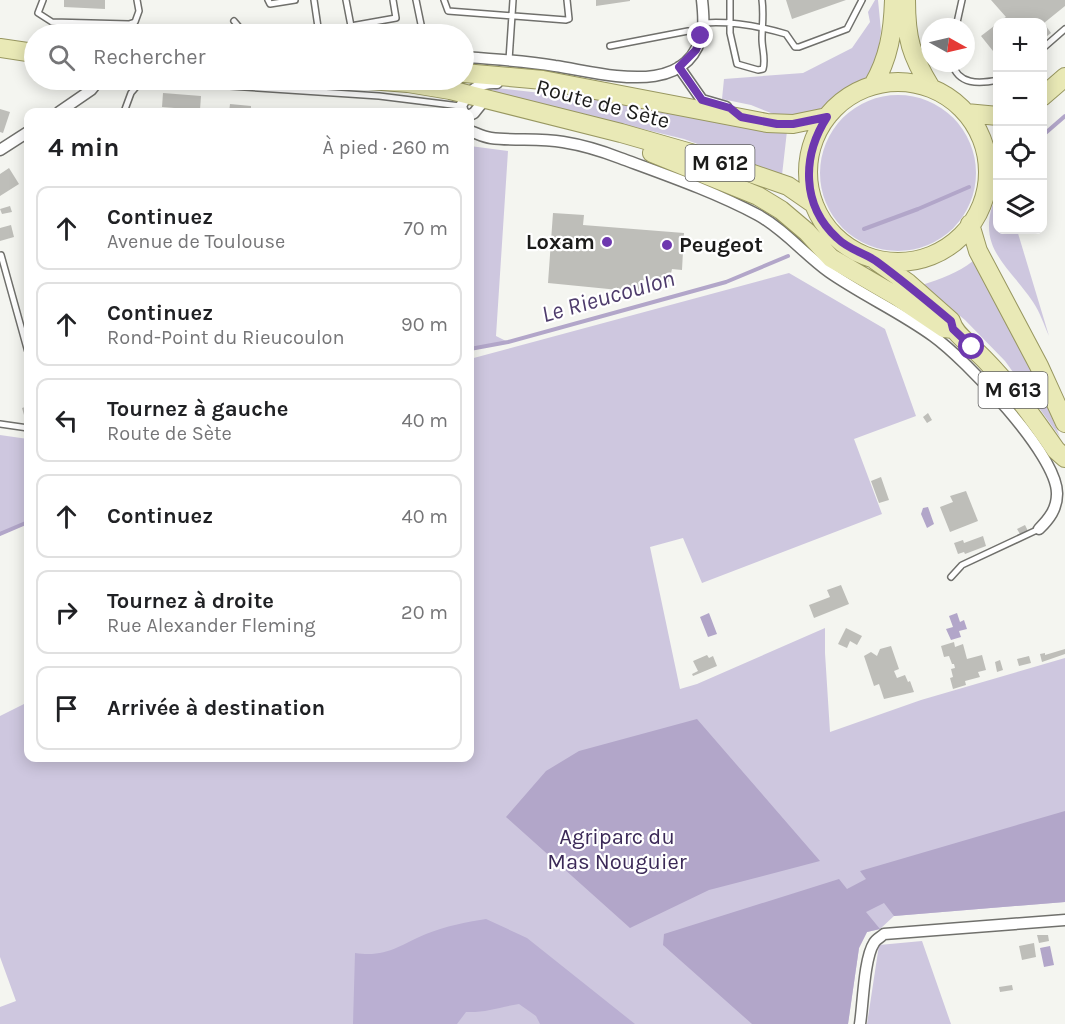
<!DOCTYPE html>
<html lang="fr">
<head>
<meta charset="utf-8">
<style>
  body { margin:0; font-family:Karla,sans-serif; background:#f2f2f2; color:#202124 }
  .controls { position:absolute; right:18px; top:18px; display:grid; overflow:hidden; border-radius:12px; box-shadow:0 3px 15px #0003 }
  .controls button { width:54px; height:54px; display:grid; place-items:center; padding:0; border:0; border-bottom:2px solid #e0e0e0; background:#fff; color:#202124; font:30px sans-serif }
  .compass { position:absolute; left:921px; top:18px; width:54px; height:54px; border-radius:50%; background:#fff; box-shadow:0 3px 15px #0003; rotate:98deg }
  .stop { position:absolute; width:18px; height:18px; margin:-14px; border:4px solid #6e38af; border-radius:50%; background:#fff }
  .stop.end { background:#6e38af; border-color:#fff; box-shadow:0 2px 6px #0008 }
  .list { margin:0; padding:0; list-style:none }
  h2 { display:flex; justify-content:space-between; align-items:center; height:78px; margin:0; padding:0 24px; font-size:26px }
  h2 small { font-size:20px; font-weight:400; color:#757577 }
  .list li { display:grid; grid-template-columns:39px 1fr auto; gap:18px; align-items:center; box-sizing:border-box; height:84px; margin:0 12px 12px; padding:0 12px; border:2px solid #e0e0e0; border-radius:12px }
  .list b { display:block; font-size:22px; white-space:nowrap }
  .list p { margin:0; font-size:20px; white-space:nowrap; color:#757577 }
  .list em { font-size:20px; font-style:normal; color:#757577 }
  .icon { flex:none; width:33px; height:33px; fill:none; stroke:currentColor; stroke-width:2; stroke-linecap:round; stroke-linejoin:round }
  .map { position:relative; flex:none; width:1065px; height:1024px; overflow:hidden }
  .search { position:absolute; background:#fff; box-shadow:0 3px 15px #0003; left:24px; top:24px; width:450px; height:66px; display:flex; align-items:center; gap:15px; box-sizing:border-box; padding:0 21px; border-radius:33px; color:#757577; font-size:22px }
  .panel { position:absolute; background:#fff; box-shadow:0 3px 15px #0003; left:24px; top:108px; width:450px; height:654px; border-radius:12px }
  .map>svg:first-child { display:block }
  .green { fill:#cec7df }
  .forest { fill:#baafd2 }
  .water { fill:#b2a6c9 }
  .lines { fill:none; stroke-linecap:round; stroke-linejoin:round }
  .stream { stroke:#b2a6c9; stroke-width:4 }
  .building { fill:#bebeb9 }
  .service-casing { stroke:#70706c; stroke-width:8 }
  .minor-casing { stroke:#70706c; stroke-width:13 }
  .primary-casing { stroke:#989760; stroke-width:20 }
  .service { stroke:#fff; stroke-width:5 }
  .minor { stroke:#fff; stroke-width:10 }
  .primary { stroke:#e9e9b6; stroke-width:18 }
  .route { stroke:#6e38af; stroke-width:8 }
  .poi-dot { fill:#6e38af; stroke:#fff; stroke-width:2 }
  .labels { text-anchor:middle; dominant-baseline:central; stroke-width:4.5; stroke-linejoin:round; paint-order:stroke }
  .shield { fill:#fff; stroke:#5f5f5f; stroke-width:1.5 }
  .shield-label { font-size:21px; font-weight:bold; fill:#1b1b1a }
  .street-label { font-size:22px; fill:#1b1b1a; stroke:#fff }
  .poi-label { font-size:22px; font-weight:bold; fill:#1b1b1a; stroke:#fff; text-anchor:end }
  .park-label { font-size:22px; fill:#3b2957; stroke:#fff }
  .water-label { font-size:24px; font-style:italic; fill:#4e3c6c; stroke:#fff }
</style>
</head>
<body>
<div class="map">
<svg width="1065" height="1024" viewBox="0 0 1065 1024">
  <rect width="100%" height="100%" fill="#f4f5f0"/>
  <path class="green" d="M875,0H878L881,31L876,66L868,77L835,95L820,111L781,117L751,105L722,99L724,79L803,73L852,48L870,22L868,12Z
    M497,88L629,103L787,131L782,175L684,139L490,92Z
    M820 173a78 78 0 1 1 156 0a78 78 0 1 1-156 0Z
    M470,146L508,151L496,336L508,342L470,349Z
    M997,194L998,230H1017L1049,336C1044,325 1040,312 1033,302C1008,264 973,247 997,194Z
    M973,261L1029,363L1060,437L1005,361L965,320L922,285C940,279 958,273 973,261Z
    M789,273L885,329L916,416L854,439L882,514L702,583L683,538L650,547L680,689L697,684L825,628V653L830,732L921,700L1065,658V902L894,916L880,929L867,932L859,948L848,1024H0V1007L16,1001L0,957V716L28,702V758H470V359Z
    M0,435L28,439V522L0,534Z
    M922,941L951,1024H867L879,945Z"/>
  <path class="forest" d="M486,919L527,938L635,1024H540L536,1016L519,1004C500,1007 484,1013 466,1012L457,1024H353L355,953C386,958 400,945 426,934C446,926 466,922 486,919Z"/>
  <path class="water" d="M928,507L934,524L927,528L921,514L923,508Z
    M709,613L717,634L708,637L700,617Z
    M957,613L960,622L964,620L967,629L959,631L961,637L951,640L946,629L953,627L949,616Z
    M697,719L820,861L709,890L630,928L506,817L546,771L579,751Z
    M1065,811V902L894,916L884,903L866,912L880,929L867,932L859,948L848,1024H752L663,945L664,934L839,879L847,889L866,879L860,871Z
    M1050,946L1054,965L1044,967L1040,948Z"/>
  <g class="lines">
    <path class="stream" d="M1042,136L1065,116
      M864,229L918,209L969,187
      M470,349L508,342L726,282L788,256
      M0,534L28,522"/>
  </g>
  <path class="building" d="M64,0H105V9L64,7Z
    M596,0H630V1L596,6Z
    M786,0H846L792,19Z
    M991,0H1065V6L1044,23L1051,33L1042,40V22H997L1006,17Z
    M998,23V47L993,51L981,36Z
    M163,93L201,96L200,110L162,107Z
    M230,104L251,106V112H229Z
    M0,109L10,112L3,133L0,132Z
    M9,168L19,184L0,196V174Z
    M10,206L12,212L2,214L0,209Z
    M553,213L584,215L583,225L684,233L682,270L672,269L669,282L640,280L639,292L548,283Z
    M11,225L14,237L0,241V228Z
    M28,406V414L24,415L22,408Z
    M928,413L932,420L927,423L923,417Z
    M881,477L889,500L879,503L871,481Z
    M966,491L978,521L950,532L940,507L953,502L950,496Z
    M1025,525L1028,531L1020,534L1017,529Z
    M983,536L986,546L965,554L964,552L958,554L954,543L963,540L964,543Z
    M841,585L849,604L814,618L809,605L830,597L827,590Z
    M846,628L862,636L857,645L850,641L847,648L838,644Z
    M954,642L955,647L963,644L967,659L982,655L986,670L978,672L980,677L965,681L966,685L953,689L950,678L953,677L951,669L955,668L954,664H952L949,656L944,657L941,646Z
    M891,646L899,669L894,671L897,678L905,675L908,682L910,681L914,692L884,699L879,684L874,686L864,656L871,652L877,656L880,649Z
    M1065,649V654L1042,662L1040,654L1045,653V655Z
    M707,655L709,658L713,656L717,666L693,676L692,674L698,671L693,661Z
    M1029,656L1031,663L1019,666L1017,659Z
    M1000,660L1003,670L997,672L995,662Z
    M1037,935H1048L1049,941L1039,943Z
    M1034,943L1036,957L1022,960L1019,946Z
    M1012,985L1013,990L1000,992L999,987Z"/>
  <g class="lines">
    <g class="service-casing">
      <path id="service" d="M43,0L38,13L52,22L129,24L135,22L139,11L137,0
        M268,0L270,4L295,0
        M314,0L319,34
        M346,0L351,26L396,18L393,0
        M416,0L423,34
        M444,0L448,11L566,20L569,19L567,0
        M730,0V33L737,64L758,70L763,69C766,59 762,49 762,39C762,26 764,14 762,0
        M234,21L245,34
        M704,23C732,21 759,26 786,34L795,47H799L847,29L862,0
        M956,27L962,0
        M86,34L87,23
        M610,46L688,31L701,36
        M1042,49L1065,29
        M509,60L513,0
        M952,63C958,85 979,84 998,80
        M139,80L379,96L460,106
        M124,112L131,93L142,80
        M1,255L28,352
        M0,424L28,428
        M951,577L962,565L1039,529"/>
    </g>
    <g class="minor-casing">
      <path id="minor" d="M464,57C494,59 525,61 555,66C604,73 691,101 703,28C704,19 703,9 702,0
        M679,67L702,100L726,107
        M59,112L91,90L99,80
        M463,112L461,106C469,90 479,82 497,83
        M470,115L474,113L486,98
        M470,131C476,133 484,137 491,138C515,141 539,138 563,142C582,145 602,151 620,158C666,175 715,192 758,215C785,230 804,254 829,272C862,295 900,312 933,336C965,359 1058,455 1057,494C1057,509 1049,519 1039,529
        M0,150L28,132
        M860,1024C863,1005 864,958 874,943C876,939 881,937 884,934L1065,920"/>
    </g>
    <g class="primary-casing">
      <path id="primary" d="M906,0C906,39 911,55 931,88
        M0,48L34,53
        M464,73L543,80L767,123L793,124L827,117
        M369,80L408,83L450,90L621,133L698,155L788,186L814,204
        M808 172a90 90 0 1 1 180 0a90 90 0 1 1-180 0Z
        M873,85C889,58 893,31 894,0
        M1042,97L1065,77
        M966,113L998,116
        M652,153L758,196L781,210L807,232L831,258L898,297L944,328L953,329
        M970,224L978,251L1039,366L1065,423
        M875,260L908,283L951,321C954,333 965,340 974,349C1006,379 1031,414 1056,450L1065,458"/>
    </g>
    <use href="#service" class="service"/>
    <use href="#minor" class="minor"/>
    <use href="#primary" class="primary"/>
  </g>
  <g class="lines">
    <path class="route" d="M701,36L696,50L679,67L702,100L730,108L741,117L777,124H793L827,117C802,156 801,205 837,238C849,250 863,252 876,261C902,280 926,300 951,321L953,329L972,347"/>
  </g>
  <g class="poi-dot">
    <circle cx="607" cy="242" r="6"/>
    <circle cx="667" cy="245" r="6"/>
  </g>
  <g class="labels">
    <g class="shield">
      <rect x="685.5" y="145" width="69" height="36" rx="4.5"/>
      <rect x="978.5" y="372" width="69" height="36" rx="4.5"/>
    </g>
    <g class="shield-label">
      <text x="720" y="163">M 612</text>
      <text x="1013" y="390">M 613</text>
    </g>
    <g class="street-label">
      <text transform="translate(603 104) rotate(15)">Route de Sète</text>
    </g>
    <g class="poi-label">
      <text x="595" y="242">Loxam</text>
      <text x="679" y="245" text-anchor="start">Peugeot</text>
    </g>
    <g class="park-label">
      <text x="617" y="837">Agriparc du<tspan x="617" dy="25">Mas Nouguier</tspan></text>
    </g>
    <g class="water-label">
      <text transform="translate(608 296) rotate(-16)">Le Rieucoulon</text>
    </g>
  </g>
</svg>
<div class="controls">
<button>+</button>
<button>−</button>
<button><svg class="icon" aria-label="locate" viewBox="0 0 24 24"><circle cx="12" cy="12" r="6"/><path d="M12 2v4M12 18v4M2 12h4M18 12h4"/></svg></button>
<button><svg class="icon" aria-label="layers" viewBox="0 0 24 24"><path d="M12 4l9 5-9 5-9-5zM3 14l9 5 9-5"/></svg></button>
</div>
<svg class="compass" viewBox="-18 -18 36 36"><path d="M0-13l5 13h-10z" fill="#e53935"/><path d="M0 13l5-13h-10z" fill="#757577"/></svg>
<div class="stop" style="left:972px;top:347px"></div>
<div class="stop end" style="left:701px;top:36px"></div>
<div class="search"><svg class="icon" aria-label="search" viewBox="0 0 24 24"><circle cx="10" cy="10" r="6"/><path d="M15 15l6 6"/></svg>Rechercher</div>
<section class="panel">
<h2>4 min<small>À pied · 260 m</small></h2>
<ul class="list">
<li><svg class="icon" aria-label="ahead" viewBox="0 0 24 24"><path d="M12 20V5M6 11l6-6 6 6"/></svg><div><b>Continuez</b><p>Avenue de Toulouse</p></div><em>70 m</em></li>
<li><svg class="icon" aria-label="ahead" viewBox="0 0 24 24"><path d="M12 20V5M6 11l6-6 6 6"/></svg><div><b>Continuez</b><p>Rond-Point du Rieucoulon</p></div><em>90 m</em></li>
<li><svg class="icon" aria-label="left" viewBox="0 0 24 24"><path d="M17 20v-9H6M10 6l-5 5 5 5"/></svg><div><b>Tournez à gauche</b><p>Route de Sète</p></div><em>40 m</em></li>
<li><svg class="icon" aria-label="ahead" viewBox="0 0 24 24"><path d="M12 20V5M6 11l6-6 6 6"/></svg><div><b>Continuez</b></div><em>40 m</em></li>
<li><svg class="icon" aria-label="right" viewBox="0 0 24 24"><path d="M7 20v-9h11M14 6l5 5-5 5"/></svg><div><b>Tournez à droite</b><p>Rue Alexander Fleming</p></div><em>20 m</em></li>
<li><svg class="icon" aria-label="arrive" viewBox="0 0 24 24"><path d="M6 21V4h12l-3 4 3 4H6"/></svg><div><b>Arrivée à destination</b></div></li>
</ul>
</section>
</div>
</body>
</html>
